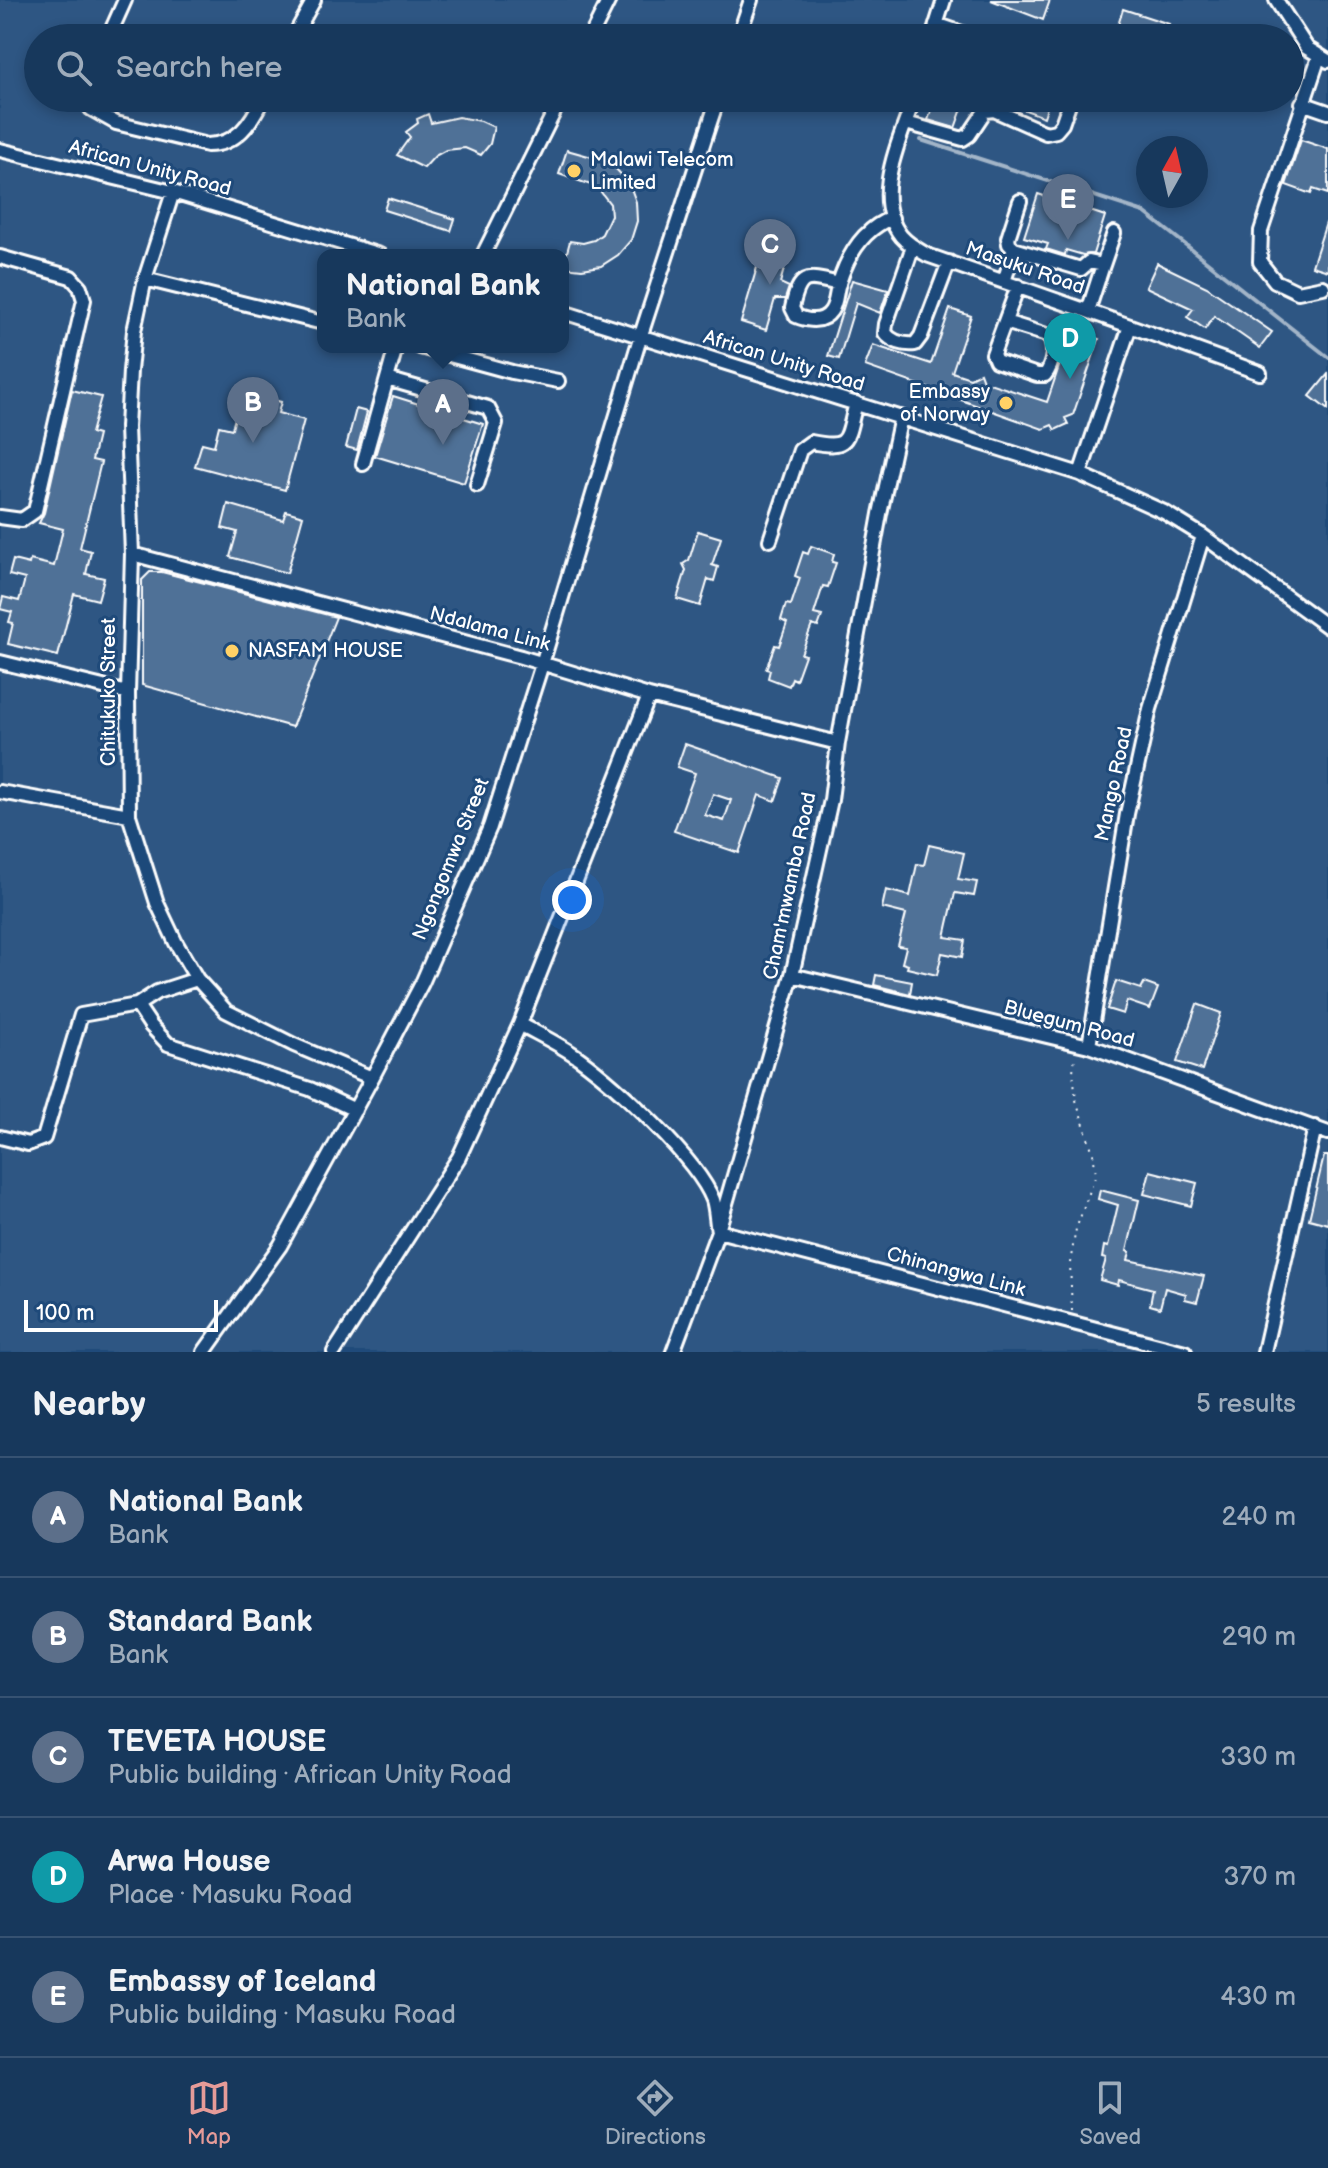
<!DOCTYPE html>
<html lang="en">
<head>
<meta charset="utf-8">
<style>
  body { margin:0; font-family:"Balsamiq Sans",sans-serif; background:#203f62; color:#f1f3f6 }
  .compass { position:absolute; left:1136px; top:136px; width:72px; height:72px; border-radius:50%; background:#17385c; box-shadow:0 4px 12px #0003; rotate:8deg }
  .scale { position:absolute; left:24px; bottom:20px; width:194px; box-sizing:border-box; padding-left:8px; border:4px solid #fff; border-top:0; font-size:22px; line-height:28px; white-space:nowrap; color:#fff; -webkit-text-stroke:6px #1f4a7a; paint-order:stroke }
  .you { position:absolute; left:572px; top:900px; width:28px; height:28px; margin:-20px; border:6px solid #fff; border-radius:50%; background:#1a73e8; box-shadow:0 0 0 12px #1a73e833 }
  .badge { display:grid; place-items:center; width:52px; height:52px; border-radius:50%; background:#e69b98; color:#fff; font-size:26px; font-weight:700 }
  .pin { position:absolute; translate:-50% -66px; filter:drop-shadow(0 2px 4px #0008) }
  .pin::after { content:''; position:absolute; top:42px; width:28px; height:24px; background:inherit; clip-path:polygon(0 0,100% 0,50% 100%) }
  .popup { position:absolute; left:317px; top:249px; width:252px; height:104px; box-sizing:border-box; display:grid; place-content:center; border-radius:16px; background:#17385c; filter:drop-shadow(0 2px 6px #0005); font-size:26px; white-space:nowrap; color:#9eacbb }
  .popup b { font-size:30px; color:#f1f3f6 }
  .popup::after { content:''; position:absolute; left:50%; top:100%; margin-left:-16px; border:16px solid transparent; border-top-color:#17385c }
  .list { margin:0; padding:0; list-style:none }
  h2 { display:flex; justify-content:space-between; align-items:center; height:104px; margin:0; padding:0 32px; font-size:34px }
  h2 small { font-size:26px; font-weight:400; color:#9eacbb }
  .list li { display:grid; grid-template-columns:52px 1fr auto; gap:24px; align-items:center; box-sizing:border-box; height:120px; padding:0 32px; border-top:2px solid #365272 }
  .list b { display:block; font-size:30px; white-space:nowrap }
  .list p { margin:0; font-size:26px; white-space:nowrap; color:#9eacbb }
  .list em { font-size:26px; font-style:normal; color:#9eacbb }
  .icon { flex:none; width:44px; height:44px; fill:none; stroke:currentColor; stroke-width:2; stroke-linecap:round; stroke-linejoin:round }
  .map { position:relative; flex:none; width:1328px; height:1352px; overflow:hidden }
  .search { position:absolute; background:#17385c; box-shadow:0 4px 12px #0003; left:24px; right:24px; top:24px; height:88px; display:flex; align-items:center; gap:20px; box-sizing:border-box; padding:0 28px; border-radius:44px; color:#9eacbb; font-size:30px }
  .sheet { height:704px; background:#17385c }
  nav { display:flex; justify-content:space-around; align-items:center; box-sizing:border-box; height:112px; border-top:2px solid #365272; background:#17385c; font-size:22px; color:#9eacbb }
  nav a { display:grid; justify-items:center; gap:4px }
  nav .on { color:#e69b98 }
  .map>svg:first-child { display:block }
  .built { fill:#2e5683; fill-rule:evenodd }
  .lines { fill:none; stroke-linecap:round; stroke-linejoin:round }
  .stream { stroke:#a3b5c8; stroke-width:4 }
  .building { fill:#507197; stroke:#fff; stroke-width:2; fill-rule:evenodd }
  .minor-casing { stroke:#fff; stroke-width:18 }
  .path { stroke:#fff; stroke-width:2; stroke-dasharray:2 6; stroke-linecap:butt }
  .minor { stroke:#1f4a7a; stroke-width:12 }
  .poi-dot { fill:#ffd166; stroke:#1f4a7a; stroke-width:3 }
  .labels { text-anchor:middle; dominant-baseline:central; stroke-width:6; stroke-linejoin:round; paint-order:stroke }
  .poi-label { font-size:20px; fill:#fff; stroke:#1f4a7a; text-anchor:start }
  .street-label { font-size:20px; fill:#fff; stroke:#1f4a7a }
</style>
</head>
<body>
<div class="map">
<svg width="1328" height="1352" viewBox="0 0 1328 1352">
  <rect width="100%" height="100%" fill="#1f4a7a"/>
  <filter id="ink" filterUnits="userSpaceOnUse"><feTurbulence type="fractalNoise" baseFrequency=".0125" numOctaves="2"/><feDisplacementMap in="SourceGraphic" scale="16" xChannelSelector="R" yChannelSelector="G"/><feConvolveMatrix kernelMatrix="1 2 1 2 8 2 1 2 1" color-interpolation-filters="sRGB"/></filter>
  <g filter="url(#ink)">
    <path class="built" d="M0,0H1328V1352H0ZM38,38H1290V98H38ZM1148,148H1196V196H1148ZM323,255H563V347H323Z"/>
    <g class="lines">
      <path class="stream" d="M921,140L1144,212L1328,357"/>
    </g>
    <path class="building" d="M991,0H1050L1043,20Z
      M1123,9L1169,24L1167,31L1170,38H1137L1116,32Z
      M936,98H966L955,128L928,120Z
      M993,98H1050L1044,117Z
      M428,114L431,123L458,117L481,121L494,127L490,144L481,155L465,148L446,150L435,156L424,168L397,155L410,137L406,132L418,123L417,119Z
      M1301,140L1328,149V194L1313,189L1311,194L1286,185Z
      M567,150L599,159L616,169L629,183L636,202L637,221L631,240L618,255L601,266L582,269L563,267L570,241L583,243L594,240L602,234L611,215L610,204L597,187L559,174Z
      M1038,194L1105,216L1093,254L1083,255L1066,250L1065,255L1046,249L1048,244L1024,237Z
      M388,198L455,219L451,231L384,210Z
      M1326,223H1328V271L1312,266Z
      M765,240L790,248L780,283L789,287L785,299H775L766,330L741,322Z
      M1157,263L1207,287L1272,332L1260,348L1214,316L1205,329L1187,317L1193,309L1146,287Z
      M852,280L888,290L880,313L856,303L839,359L828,356Z
      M950,309L971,316L952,372L970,378L980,373L983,381L1047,402L1068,340L1062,326L1099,339L1073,415L1065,418L1068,424L1055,430L1052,425L1043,429L865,366L873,345L931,364Z
      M1328,374V410L1310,396Z
      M72,390L101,397L91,433L98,435L92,460L101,462L80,548L91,551L86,574L104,578L98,600L74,594L58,656L8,644L13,623L9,622L12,612L0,609L3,597L19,601L25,579L9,575L13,560L29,564L30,560L54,566L63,529L39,523L44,513Z
      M256,395L281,402L278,413L304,420L285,490L195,466L202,443L214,446L219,426L232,429L239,403L253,407Z
      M393,396L483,424L464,483L375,456Z
      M356,409L367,412L357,450L346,447Z
      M228,504L283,520L286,511L303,516L287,573L230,557L237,532L222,528Z
      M698,531L721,538L712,565L718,567L714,581L708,579L700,606L677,599L686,570L683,564L689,560Z
      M811,546L834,554L832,562L836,563L828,587L823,586L814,614L822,616L818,627L812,625L801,654L805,655L796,680L792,678L789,686L768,678L770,670L766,669L775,645L779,646L787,623L781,620L786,604L791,605L800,578L795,576L803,552L808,554Z
      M150,572H162L336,617L292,727L142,685V580Z
      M685,744L783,778L775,801L759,795L739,853L674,831L695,773L677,767ZM713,794L731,800L724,821L705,815Z
      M929,845L964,853L958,879L977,882L974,896L955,893L945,937L965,940L962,957L942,953L937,975L907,968L908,965L902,963L906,947L898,946L906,914L882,908L886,890L910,896L917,864L924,865Z
      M876,975L912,982L910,994L874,985Z
      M1116,981L1141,989L1144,983L1158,988L1150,1009L1127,1001L1123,1014L1107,1009Z
      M1197,1004L1221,1013L1202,1070L1177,1062Z
      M1324,1156H1328V1224L1309,1219Z
      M1150,1171L1197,1183L1191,1206L1144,1194Z
      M1100,1190L1139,1200L1127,1251L1130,1252L1128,1260L1204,1276L1197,1302L1185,1299L1186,1294L1165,1288L1160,1308L1150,1305L1153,1289L1119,1280L1118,1285L1100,1280L1106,1259L1102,1258L1104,1246L1108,1247L1118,1205L1098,1199Z"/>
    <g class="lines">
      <g class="minor-casing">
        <path id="minor" d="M1276,0L1307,48L1328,61
          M936,24L976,38
          M108,38L125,0
          M293,38L314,0
          M590,38L609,0
          M738,38L751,0
          M932,38L944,0
          M1319,57L1261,231L1260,262L1275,281L1298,292L1323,287
          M86,98L91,109L116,123L207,145C237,145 251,123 263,98
          M914,98C901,139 870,197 901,236C908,244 918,250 927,255L1130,326L1080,474
          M1302,103L1328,112
          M906,123L963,139L969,135L985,111L994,110L1046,133L1056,131L1062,124L1071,98
          M0,150L173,192L380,255
          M173,192L145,279L134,331L130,371L127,427L132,554L128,693L129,815L157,903L176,943L197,979L226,1011L294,1045L372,1078
          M1020,201L1008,238L1009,244L1014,249L1081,269L1089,262L1103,265L1114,233
          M913,246L886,324L885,333C892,342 904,345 915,344L921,336L949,262
          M483,255L561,98
          M0,257L71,277L80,287L84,300L35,511L22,520L0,517
          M145,279L323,323
          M1004,282L1014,249
          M839,284C806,276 800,273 792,308L796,316C808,321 823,323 831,311C836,304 836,294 838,286C847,256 862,229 892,218
          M1088,311L1103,265
          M563,312L1080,474L1164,512L1203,536L1328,627
          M1005,322L1047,335C1057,344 1053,365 1045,375H1037L996,361L993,354L1018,286
          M1130,326L1260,373
          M420,347L512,372L558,381
          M387,379L488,408L496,423L477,485
          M363,464L396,347
          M770,540L800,450L811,442C852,450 846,439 856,403
          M132,554L521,657L649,696L838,743
          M0,662L128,693
          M0,792L129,815
          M792,975L1089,1046L1328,1133
          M137,1005L151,1026L168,1044L310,1089L355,1110
          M520,1024C540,1035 561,1045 579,1058C616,1085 697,1159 713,1200C716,1210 716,1221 718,1231L1185,1352
          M1089,1046L1127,814L1150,709L1203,536
          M0,1137L28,1144L44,1138L81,1015L137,1005L157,992L197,979
          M204,1352L280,1246L372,1078L422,983L490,827L542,664L640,338L718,98
          M334,1352L459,1157L520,1024L649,696
          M673,1352L718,1231L792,975L831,800L838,743L880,514L901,417
          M1264,1352L1315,1127"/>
      </g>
      <path class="path" d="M1072,1311L1070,1263L1076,1229L1096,1174L1093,1153L1076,1100L1073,1071L1075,1057"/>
      <use href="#minor" class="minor"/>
    </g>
  </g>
  <g class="poi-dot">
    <circle cx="574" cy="171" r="8"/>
    <circle cx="1006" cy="403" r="8"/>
    <circle cx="232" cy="651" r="8"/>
  </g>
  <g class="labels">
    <g class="poi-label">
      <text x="590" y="160">Malawi Telecom<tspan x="590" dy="23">Limited</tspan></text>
      <text x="990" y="392" text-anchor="end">Embassy<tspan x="990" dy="23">of Norway</tspan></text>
      <text x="248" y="651">NASFAM HOUSE</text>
    </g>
    <g class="street-label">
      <text transform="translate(150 168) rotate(15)">African Unity Road</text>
      <text transform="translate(1025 268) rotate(19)">Masuku Road</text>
      <text transform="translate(784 361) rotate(17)">African Unity Road</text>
      <text transform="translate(490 629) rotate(15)">Ndalama Link</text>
      <text transform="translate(109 692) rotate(-90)">Chitukuko Street</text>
      <text transform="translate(1114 784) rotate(-78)">Mango Road</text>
      <text transform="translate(451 859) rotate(-68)">Ngongomwa Street</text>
      <text transform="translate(790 886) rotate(-78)">Cham'mwamba Road</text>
      <text transform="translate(1069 1024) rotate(15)">Bluegum Road</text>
      <text transform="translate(956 1272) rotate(15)">Chinangwa Link</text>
    </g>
  </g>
</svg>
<svg class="compass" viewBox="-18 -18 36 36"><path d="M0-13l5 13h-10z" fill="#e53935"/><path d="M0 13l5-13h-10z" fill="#9eacbb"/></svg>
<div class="scale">100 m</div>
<div class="you"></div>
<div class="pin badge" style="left:443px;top:445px;background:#5c6f8a">A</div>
<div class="popup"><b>National Bank</b>Bank</div>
<div class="pin badge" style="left:253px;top:443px;background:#5c6f8a">B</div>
<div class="pin badge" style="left:770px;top:285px;background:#5c6f8a">C</div>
<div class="pin badge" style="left:1070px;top:379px;background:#0f9aa8">D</div>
<div class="pin badge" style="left:1068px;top:240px;background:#5c6f8a">E</div>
<div class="search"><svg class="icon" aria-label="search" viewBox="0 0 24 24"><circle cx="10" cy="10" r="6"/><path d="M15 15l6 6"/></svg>Search here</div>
</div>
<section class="sheet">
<h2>Nearby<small>5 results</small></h2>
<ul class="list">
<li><span class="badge" style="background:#5c6f8a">A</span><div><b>National Bank</b><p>Bank</p></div><em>240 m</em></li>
<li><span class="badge" style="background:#5c6f8a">B</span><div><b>Standard Bank</b><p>Bank</p></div><em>290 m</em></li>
<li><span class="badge" style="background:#5c6f8a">C</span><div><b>TEVETA HOUSE</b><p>Public building · African Unity Road</p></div><em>330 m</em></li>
<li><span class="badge" style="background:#0f9aa8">D</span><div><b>Arwa House</b><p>Place · Masuku Road</p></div><em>370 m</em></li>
<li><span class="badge" style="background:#5c6f8a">E</span><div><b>Embassy of Iceland</b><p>Public building · Masuku Road</p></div><em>430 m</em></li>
</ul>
</section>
<nav>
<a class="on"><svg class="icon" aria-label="map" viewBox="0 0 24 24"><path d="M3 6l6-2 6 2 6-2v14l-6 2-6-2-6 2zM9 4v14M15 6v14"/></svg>Map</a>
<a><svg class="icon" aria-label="directions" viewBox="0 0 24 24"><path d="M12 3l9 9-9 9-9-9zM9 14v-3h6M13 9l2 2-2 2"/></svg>Directions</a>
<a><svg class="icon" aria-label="saved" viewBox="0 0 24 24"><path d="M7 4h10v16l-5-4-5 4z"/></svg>Saved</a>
</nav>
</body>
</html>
